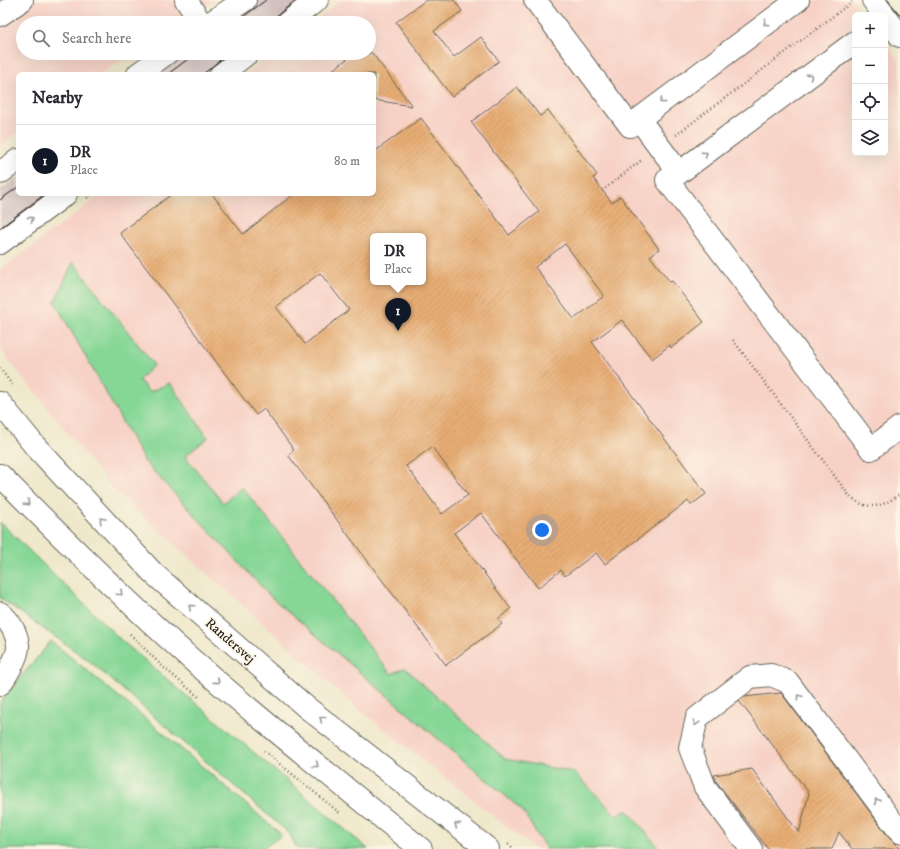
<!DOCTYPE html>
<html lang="en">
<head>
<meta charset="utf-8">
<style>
  body { margin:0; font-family:"IM FELL DW Pica",serif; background:#f2f2f3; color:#2b2b33 }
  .controls { position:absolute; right:12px; top:12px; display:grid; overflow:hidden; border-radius:6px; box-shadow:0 4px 16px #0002 }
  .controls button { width:36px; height:36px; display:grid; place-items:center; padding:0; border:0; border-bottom:1px solid #e1e1e2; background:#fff; color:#2b2b33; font:20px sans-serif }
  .you { position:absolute; left:542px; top:530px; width:14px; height:14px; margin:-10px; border:3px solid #fff; border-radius:50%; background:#1a73e8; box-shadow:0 0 0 6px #1a73e833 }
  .badge { display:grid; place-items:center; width:26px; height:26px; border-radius:50%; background:#111827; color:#fff; font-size:13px; font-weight:700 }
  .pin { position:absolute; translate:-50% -33px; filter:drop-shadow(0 1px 2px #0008) }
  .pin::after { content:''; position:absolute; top:21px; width:14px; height:12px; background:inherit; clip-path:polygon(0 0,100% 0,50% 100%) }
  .popup { position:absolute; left:370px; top:233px; width:56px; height:52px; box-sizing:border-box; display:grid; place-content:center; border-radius:6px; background:#fff; filter:drop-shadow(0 1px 3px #0005); font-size:13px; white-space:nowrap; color:#7c7c81 }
  .popup b { font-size:15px; color:#2b2b33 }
  .popup::after { content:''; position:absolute; left:50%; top:100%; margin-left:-8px; border:8px solid transparent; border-top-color:#fff }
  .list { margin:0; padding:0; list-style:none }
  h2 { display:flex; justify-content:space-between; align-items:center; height:52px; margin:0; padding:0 16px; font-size:17px }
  h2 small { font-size:13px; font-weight:400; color:#7c7c81 }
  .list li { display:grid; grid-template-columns:26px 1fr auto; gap:12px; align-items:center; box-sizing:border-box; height:72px; padding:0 16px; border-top:1px solid #e1e1e2 }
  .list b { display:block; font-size:15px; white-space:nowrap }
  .list p { margin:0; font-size:13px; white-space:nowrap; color:#7c7c81 }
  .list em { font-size:13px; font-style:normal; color:#7c7c81 }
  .icon { flex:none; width:22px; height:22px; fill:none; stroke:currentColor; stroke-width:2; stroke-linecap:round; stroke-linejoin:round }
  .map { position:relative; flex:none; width:900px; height:849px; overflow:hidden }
  .search { position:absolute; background:#fff; box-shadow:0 4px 16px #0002; left:16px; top:16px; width:360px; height:44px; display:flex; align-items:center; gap:10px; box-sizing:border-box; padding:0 14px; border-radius:22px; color:#7c7c81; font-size:15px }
  .panel { position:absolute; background:#fff; box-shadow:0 4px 16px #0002; left:16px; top:72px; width:360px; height:124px; border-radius:6px }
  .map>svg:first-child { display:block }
  .built { fill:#f7d1c6; fill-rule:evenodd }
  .railway { fill:#d2bfbf }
  .green { fill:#86d796; stroke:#517a59 }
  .building { fill:url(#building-hatch); fill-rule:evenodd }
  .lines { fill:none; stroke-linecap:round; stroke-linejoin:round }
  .minor-casing { stroke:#666359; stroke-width:24 }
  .major-casing { stroke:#666359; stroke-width:24 }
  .path { stroke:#666359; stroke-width:2.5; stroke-dasharray:1 3; stroke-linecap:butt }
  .minor { stroke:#fff; stroke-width:22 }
  .major { stroke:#fff; stroke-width:22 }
  .tram { stroke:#1c1c1c; stroke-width:1 }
  .oneway { stroke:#999 }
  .labels { text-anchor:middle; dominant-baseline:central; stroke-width:3.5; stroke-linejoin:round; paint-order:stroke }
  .street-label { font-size:14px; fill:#1c1c1c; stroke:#fcf5e5 }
</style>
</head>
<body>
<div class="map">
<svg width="900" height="849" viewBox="0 0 900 849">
  <defs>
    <pattern id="building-hatch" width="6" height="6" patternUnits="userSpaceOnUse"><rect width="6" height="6" fill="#e7ad75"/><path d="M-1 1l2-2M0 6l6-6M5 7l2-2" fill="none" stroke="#c69465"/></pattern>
  </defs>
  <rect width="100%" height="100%" fill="#fcf5e5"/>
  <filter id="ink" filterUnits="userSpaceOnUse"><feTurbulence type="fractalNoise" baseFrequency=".025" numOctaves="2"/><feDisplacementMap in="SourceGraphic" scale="8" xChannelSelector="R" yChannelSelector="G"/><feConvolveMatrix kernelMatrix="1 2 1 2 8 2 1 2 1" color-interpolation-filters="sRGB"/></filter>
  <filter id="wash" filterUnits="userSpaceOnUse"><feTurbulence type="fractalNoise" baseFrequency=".012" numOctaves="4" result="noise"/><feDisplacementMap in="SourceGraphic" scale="16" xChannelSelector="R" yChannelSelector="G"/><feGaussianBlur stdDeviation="0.9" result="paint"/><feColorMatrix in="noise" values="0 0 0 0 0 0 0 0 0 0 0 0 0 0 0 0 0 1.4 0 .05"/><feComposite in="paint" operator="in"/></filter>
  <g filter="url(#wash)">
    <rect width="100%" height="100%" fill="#efe8cb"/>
    <path class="built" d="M0,0H216L180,23H23V53H133L100,74H18V132L0,145Z
      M341,0H852L864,15H855V153H885V42L900,62V849H535L356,707L112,488L0,349V270L102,194H374V74H247L274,53H369V23H312ZM373,236H423V282H373Z"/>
    <path class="railway" d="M254,0H307L277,23H223Z
      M183,53H238L210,74H155Z
      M18,177V194H54L0,236V190Z"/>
    <path class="green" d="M73,262L154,365L139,380L149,392L170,383L208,438L185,456L223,503L242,487L391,674L405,668L505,759L574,772L617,816L627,810L660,849H546L522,810L271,597L144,461L55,302Z
      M0,522L122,641L368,849H297L290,834L92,663L0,598Z
      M51,641L157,728L282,835L263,849H0V702Z"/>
    <g id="blocks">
      <path class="building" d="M426,0H454L462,11L434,31L454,57L481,37L499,61L452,97L396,22Z
        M355,53H372L412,106L374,100V74H327Z
        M517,87L540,116L548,110L597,175L593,178L612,203L620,196L659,249L650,256L670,282L672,281L704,322L671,348L670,345L652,359L622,320L592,342L706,494L691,505L688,501L605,564L596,553L565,576L561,570L538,588L481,513L454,533L511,609L498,619L502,624L446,665L288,455L294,450L264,409L256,415L120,233L172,194H212L243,234L294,194H374V152L421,118L509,235L539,212L471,122ZM373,236H423V282H373ZM565,244L604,296L574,319L535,267ZM320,273L349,310L305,344L276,307ZM432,447L468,495L442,514L406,466Z
        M781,693L890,839L900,849H852L839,832L832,849H768L716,781L714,775L752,769L799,833L809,793L739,701L744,697Z"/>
    </g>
  </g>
  <g filter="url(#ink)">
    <use href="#blocks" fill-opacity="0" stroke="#666359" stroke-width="1"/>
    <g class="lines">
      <g class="minor-casing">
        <path id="minor" d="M186,0L201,23
          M535,0L630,126L639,119
          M798,0L639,119L679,173L855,42
          M873,0L884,15
          M0,15L22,0
          M885,16L900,36
          M210,23L245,0
          M287,23L317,0
          M138,74L167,53
          M221,74L248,53
          M0,173L18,160
          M679,173L667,180L871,449L900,427
          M0,243L66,194
          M0,613C9,620 17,633 18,645C19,655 6,677 0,684
          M751,849L705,787L690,748L697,718L750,677L771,675L788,682L900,832"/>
      </g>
      <g class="major-casing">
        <path id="major" d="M0,403L35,446L153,573L306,707L488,849
          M0,475C61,537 124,599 190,658C265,724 343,786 421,849"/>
      </g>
      <path class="path" d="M676,135L852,2
        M602,191L643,159
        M87,198L92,194
        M733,340L851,498C870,511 882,507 900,494
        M0,368L12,385
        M130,634L163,667L200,698
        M264,751L341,814
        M508,844L514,849"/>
      <use href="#minor" class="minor"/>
      <use href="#major" class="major"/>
      <path class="tram" d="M888,0L900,15
        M235,23L266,0
        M268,23L296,0
        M168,74L196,53
        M203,74L230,53
        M0,200L18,187
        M0,228L45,194"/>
    </g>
    <defs><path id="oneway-chevron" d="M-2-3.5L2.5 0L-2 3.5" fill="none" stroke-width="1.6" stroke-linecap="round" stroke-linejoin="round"/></defs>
    <g class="oneway">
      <use href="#oneway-chevron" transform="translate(766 23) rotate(143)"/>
      <use href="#oneway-chevron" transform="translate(810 76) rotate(-37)"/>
      <use href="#oneway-chevron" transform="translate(662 101) rotate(143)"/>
      <use href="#oneway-chevron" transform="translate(705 154) rotate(-37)"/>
      <use href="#oneway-chevron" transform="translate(31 219) rotate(-36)"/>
      <use href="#oneway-chevron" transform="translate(27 503) rotate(46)"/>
      <use href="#oneway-chevron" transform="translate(102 520) rotate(-133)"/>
      <use href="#oneway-chevron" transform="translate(120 593) rotate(43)"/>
      <use href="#oneway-chevron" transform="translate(191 607) rotate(-138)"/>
      <use href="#oneway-chevron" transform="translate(217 681) rotate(41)"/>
      <use href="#oneway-chevron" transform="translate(799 697) rotate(-127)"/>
      <use href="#oneway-chevron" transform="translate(322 719) rotate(-142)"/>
      <use href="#oneway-chevron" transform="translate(696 723) rotate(108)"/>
      <use href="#oneway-chevron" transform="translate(316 765) rotate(39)"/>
      <use href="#oneway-chevron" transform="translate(877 801) rotate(-127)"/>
      <use href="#oneway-chevron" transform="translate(457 825) rotate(-142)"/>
    </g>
  </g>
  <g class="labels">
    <g class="street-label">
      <text transform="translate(230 641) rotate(41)">Randersvej</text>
    </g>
  </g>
</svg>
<div class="controls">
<button>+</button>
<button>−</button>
<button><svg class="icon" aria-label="locate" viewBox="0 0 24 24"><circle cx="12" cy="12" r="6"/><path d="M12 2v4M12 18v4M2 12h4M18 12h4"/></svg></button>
<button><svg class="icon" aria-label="layers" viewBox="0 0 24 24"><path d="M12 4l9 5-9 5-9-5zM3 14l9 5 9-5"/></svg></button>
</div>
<div class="you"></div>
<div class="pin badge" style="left:398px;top:331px">1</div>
<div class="popup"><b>DR</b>Place</div>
<div class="search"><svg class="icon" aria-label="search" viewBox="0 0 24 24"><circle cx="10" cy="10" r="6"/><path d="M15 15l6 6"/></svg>Search here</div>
<section class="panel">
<h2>Nearby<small></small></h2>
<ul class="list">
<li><span class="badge">1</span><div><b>DR</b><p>Place</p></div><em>80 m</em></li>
</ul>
</section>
</div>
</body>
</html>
